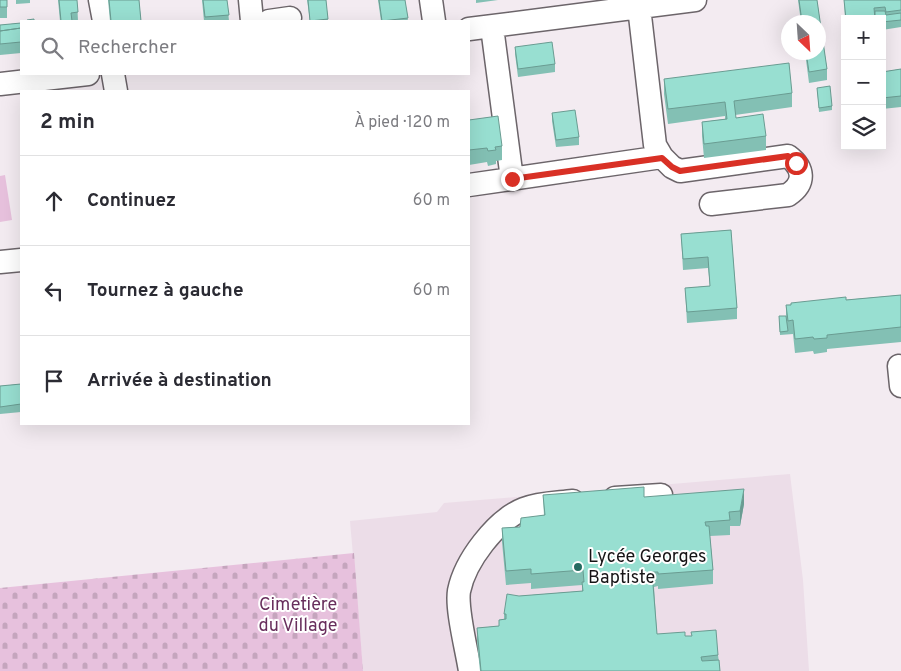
<!DOCTYPE html>
<html lang="fr">
<head>
<meta charset="utf-8">
<style>
  body { margin:0; font-family:Overpass,sans-serif; background:#f7f7f7; color:#2b2b33 }
  .controls { position:absolute; right:15px; top:15px; display:grid; overflow:hidden; border-radius:0px; box-shadow:0 5px 20px #0002 }
  .controls button { width:45px; height:45px; display:grid; place-items:center; padding:0; border:0; border-bottom:1px solid #e1e1e2; background:#fff; color:#2b2b33; font:25px sans-serif }
  .compass { position:absolute; left:781px; top:15px; width:45px; height:45px; border-radius:50%; background:#fff; box-shadow:0 5px 20px #0002; rotate:155deg }
  .stop { position:absolute; width:15px; height:15px; margin:-11px; border:4px solid #d93025; border-radius:50%; background:#fff }
  .stop.end { background:#d93025; border-color:#fff; box-shadow:0 1px 5px #0008 }
  .list { margin:0; padding:0; list-style:none }
  h2 { display:flex; justify-content:space-between; align-items:center; height:65px; margin:0; padding:0 20px; font-size:21px }
  h2 small { font-size:16px; font-weight:400; color:#7c7c81 }
  .list li { display:grid; grid-template-columns:32px 1fr auto; gap:15px; align-items:center; box-sizing:border-box; height:90px; padding:0 20px; border-top:1px solid #e1e1e2 }
  .list b { display:block; font-size:19px; white-space:nowrap }
  .list em { font-size:16px; font-style:normal; color:#7c7c81 }
  .icon { flex:none; width:28px; height:28px; fill:none; stroke:currentColor; stroke-width:2; stroke-linecap:round; stroke-linejoin:round }
  .map { position:relative; flex:none; width:901px; height:671px; overflow:hidden }
  .search { position:absolute; background:#fff; box-shadow:0 5px 20px #0002; left:20px; top:20px; width:450px; height:55px; display:flex; align-items:center; gap:12px; box-sizing:border-box; padding:0 18px; border-radius:0px; color:#7c7c81; font-size:19px }
  .panel { position:absolute; background:#fff; box-shadow:0 5px 20px #0002; left:20px; top:90px; width:450px; height:335px; border-radius:0px }
  .map>svg:first-child { display:block }
  .built { fill:#ecdde8 }
  .green { fill:#e7c1dd }
  .cemetery { fill:url(#cemetery-stones) }
  .lines { fill:none; stroke-linecap:round; stroke-linejoin:round }
  .minor-casing { stroke:#6c656a; stroke-width:25 }
  .minor { stroke:#fff; stroke-width:22 }
  .wall { fill:#83c0b4 }
  .shaded-wall { fill:#6a9c92 }
  .building { fill:#98dfd1; stroke:#6a9c92 }
  .route { stroke:#d93025; stroke-width:6 }
  .poi-dot { fill:#256c61; stroke:#fff; stroke-width:2 }
  .labels { text-anchor:middle; dominant-baseline:central; stroke-width:4; stroke-linejoin:round; paint-order:stroke }
  .poi-label { font-size:18px; fill:#161416; stroke:#fff; text-anchor:start }
  .park-label { font-size:18px; fill:#682e5c; stroke:#fff }
</style>
</head>
<body>
<div class="map">
<svg width="901" height="671" viewBox="0 0 901 671">
  <defs>
    <pattern id="cemetery-stones" width="16" height="16" patternUnits="userSpaceOnUse" patternTransform="scale(1.25)"><rect width="16" height="16" fill="#e7c1dd"/><path d="M2 7V4a2 2 0 0 1 4 0v3zM10 15v-3a2 2 0 0 1 4 0v3z" fill="#c5a5bd"/></pattern>
  </defs>
  <rect width="100%" height="100%" fill="#f3ebf1"/>
  <path class="built" d="M790,474L803,580L809,671H363L350,521L437,512L444,503Z"/>
  <path class="green" d="M5,175L12,220L0,222V176Z"/>
  <path class="cemetery" d="M354,553L363,671H0V588Z"/>
  <g class="lines">
    <g class="minor-casing">
      <path id="minor" d="M100,0L104,21
        M250,0L252,21
        M431,0L434,21
        M269,21L290,18
        M492,27L512,179
        M469,29L695,0
        M113,74L116,91
        M0,84L88,74
        M662,157L672,167L680,171L788,156C804,168 806,183 788,195L711,204
        M469,185L662,157L655,145L639,7
        M0,262L21,260
        M899,366L901,386
        M615,498L661,495
        M470,671C467,651 456,609 459,591C465,561 496,520 524,509C539,503 557,503 573,501"/>
    </g>
    <use href="#minor" class="minor"/>
  </g>
  <path class="wall" d="M0,0L7,7V18H0Z
    M16,0H30V3L16,4Z
    M58,0H77L78,21H60Z
    M108,0H139L141,21H110Z
    M202,0H227L229,21H204Z
    M307,0H326L328,21H310Z
    M378,0H405L408,21H381Z
    M476,0H498L476,3Z
    M798,0H817L827,69V80L809,83L805,52H818V22H801Z
    M844,0H901V27L882,30V19H845Z
    M21,23V53L0,55V25Z
    M515,47L555,64V72L518,77L515,54Z
    M901,69V107L882,109V72Z
    M845,76V113L842,88V77Z
    M664,79L792,93V107L735,115L736,118L766,136V150L704,158L702,136V122L725,119V116L668,124L664,94Z
    M817,88L832,106V110L819,112Z
    M552,113L579,137V145L556,147L552,121Z
    M469,120L502,146V160L496,161V164L488,166L487,162L469,165Z
    M731,230L737,308V319L687,323L685,288L710,286L708,268L683,270L681,234Z
    M901,295V342L827,349V352L814,354L813,351L795,353L793,334L780,335L779,316H786V305Z
    M21,384V412L0,414V386Z
    M543,495L644,497L744,504L740,526H730V535L710,536L713,570V584L658,589V586L654,587L657,634L685,636L718,655L720,671H480L477,642V628L499,626V620L504,619V614L519,596L582,591V585L531,589V583L506,585L502,542V528L520,527L544,516Z"/>
  <path class="shaded-wall" d="M744,489V504L740,526V511Z"/>
  <path class="building" d="M0,0H7V7H0Z
    M59,0H77L78,12L71,13L72,21H61Z
    M109,0H139L141,21H111Z
    M203,0H227L229,15L205,17Z
    M308,0H326L328,19L310,21Z
    M379,0H405L408,18L382,21Z
    M799,0H817L827,69L809,72L806,52H818V22H802Z
    M844,0H901V10L886,12L885,7L874,8L875,19H846Z
    M875,11H885L886,15L901,13V20L882,22V19H875Z
    M34,19V21H27V20Z
    M21,23V28L0,31V25Z
    M21,28V42L0,44V31Z
    M552,42L555,64L518,69L515,47Z
    M789,63L792,93L734,101L736,118L763,114L766,136L704,144L702,122L727,119L725,102L668,109L664,79Z
    M901,69V96L882,98V72Z
    M845,76V102L842,77Z
    M830,86L832,106L819,108L817,88Z
    M575,110L579,137L556,140L552,113Z
    M498,116L502,146L495,147L496,150L488,151L487,148L469,150V120Z
    M731,230L737,308L687,312L685,288L710,286L708,257L683,259L681,234Z
    M901,295V327L827,335V338L814,339L813,337L795,339L793,320L788,321L786,305H791V303L846,297V300Z
    M779,316H786L788,331L780,332Z
    M21,384V404L0,407V386Z
    M644,487V497L744,489L740,511L729,512L730,520L705,522L706,526H709L713,570L658,574V572H652L657,634L685,632V636H692L691,632L716,630L718,655L701,657L702,661L719,660L720,671H481L477,628L499,626V620L506,619V614H504L507,594L519,596L583,591L582,582H584L583,570L531,574V569L506,571L502,528L520,527L521,518L545,515L543,495Z"/>
  <g class="lines">
    <path class="route" d="M512,179L662,158L672,167L680,171L788,156L796,163"/>
  </g>
  <circle class="poi-dot" cx="578" cy="567" r="5"/>
  <g class="labels">
    <g class="poi-label">
      <text x="588" y="557">Lycée Georges<tspan x="588" dy="21">Baptiste</tspan></text>
    </g>
    <g class="park-label">
      <text x="298" y="605">Cimetière<tspan x="298" dy="21">du Village</tspan></text>
    </g>
  </g>
</svg>
<div class="controls">
<button>+</button>
<button>−</button>
<button><svg class="icon" aria-label="layers" viewBox="0 0 24 24"><path d="M12 4l9 5-9 5-9-5zM3 14l9 5 9-5"/></svg></button>
</div>
<svg class="compass" viewBox="-18 -18 36 36"><path d="M0-13l5 13h-10z" fill="#e53935"/><path d="M0 13l5-13h-10z" fill="#7c7c81"/></svg>
<div class="stop" style="left:796px;top:163px"></div>
<div class="stop end" style="left:512px;top:179px"></div>
<div class="search"><svg class="icon" aria-label="search" viewBox="0 0 24 24"><circle cx="10" cy="10" r="6"/><path d="M15 15l6 6"/></svg>Rechercher</div>
<section class="panel">
<h2>2 min<small>À pied · 120 m</small></h2>
<ul class="list">
<li><svg class="icon" aria-label="ahead" viewBox="0 0 24 24"><path d="M12 20V5M6 11l6-6 6 6"/></svg><div><b>Continuez</b></div><em>60 m</em></li>
<li><svg class="icon" aria-label="left" viewBox="0 0 24 24"><path d="M17 20v-9H6M10 6l-5 5 5 5"/></svg><div><b>Tournez à gauche</b></div><em>60 m</em></li>
<li><svg class="icon" aria-label="arrive" viewBox="0 0 24 24"><path d="M6 21V4h12l-3 4 3 4H6"/></svg><div><b>Arrivée à destination</b></div></li>
</ul>
</section>
</div>
</body>
</html>
